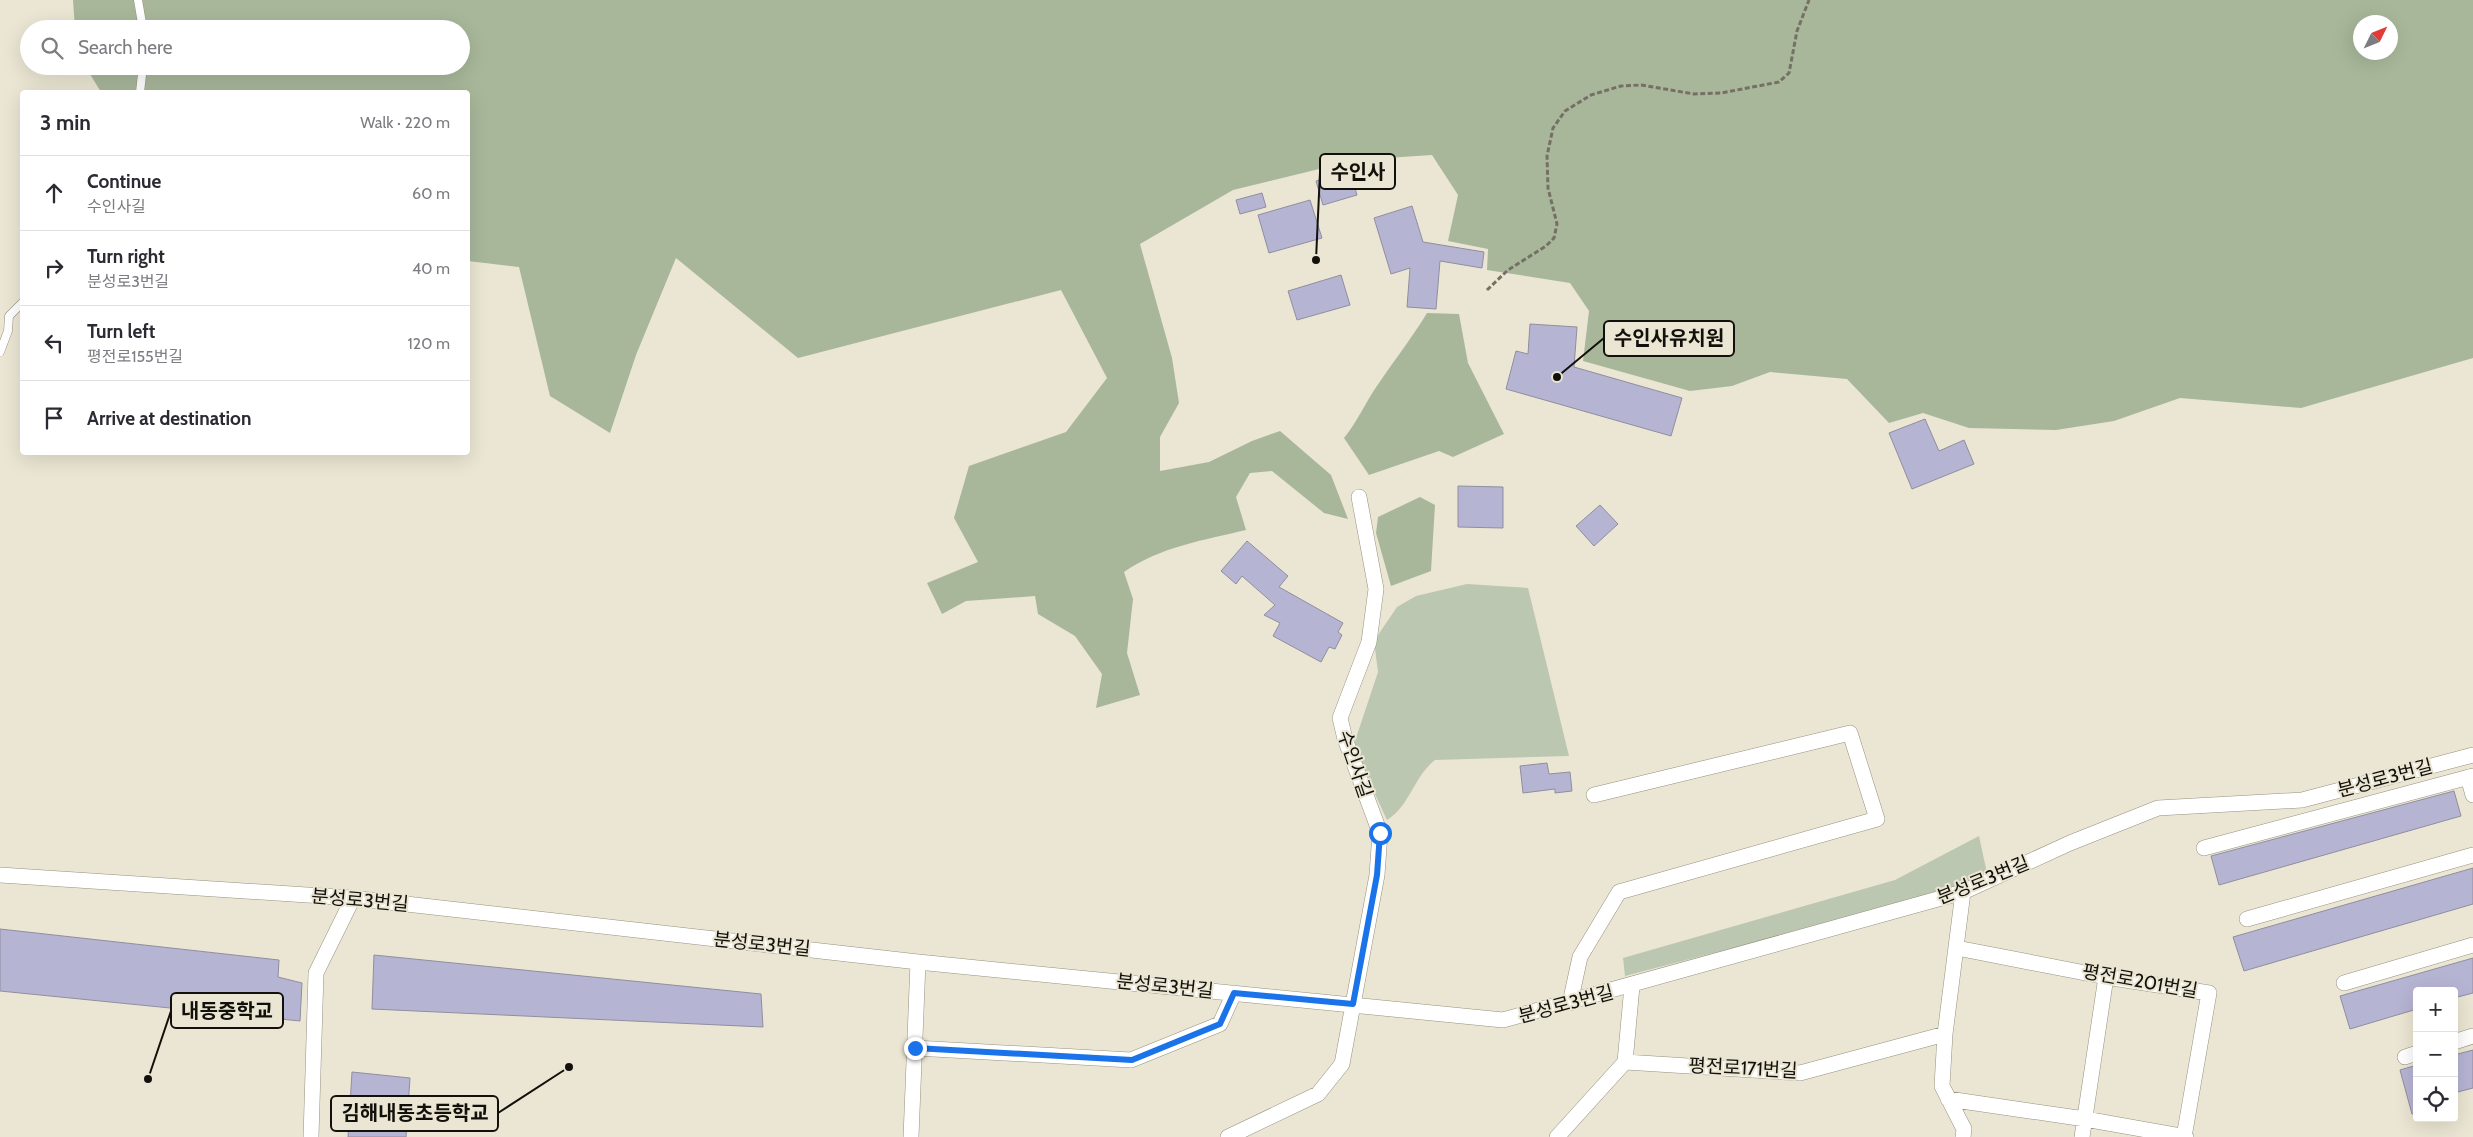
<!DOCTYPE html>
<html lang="en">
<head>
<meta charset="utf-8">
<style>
  body { margin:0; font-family:Cabin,"Noto Sans KR",sans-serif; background:#f2f2f3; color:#2b2b33 }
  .controls { position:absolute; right:15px; bottom:15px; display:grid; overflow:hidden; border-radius:5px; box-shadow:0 5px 20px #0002 }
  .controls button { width:45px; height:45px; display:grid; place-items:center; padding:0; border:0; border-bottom:1px solid #e1e1e2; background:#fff; color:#2b2b33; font:25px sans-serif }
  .compass { position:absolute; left:2353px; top:15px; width:45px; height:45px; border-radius:50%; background:#fff; box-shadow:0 5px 20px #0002; rotate:47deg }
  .stop { position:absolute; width:15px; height:15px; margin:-11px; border:4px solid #1a73e8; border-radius:50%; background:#fff }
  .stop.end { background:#1a73e8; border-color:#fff; box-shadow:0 1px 5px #0008 }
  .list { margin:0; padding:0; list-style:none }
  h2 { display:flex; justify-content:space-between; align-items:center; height:65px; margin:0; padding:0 20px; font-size:21px }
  h2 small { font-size:16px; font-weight:400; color:#7c7c81 }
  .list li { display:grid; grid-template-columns:32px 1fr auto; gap:15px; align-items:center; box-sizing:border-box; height:75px; padding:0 20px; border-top:1px solid #e1e1e2 }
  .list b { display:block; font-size:19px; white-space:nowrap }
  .list p { margin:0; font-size:16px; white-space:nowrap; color:#7c7c81 }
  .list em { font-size:16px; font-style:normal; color:#7c7c81 }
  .icon { flex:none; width:28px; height:28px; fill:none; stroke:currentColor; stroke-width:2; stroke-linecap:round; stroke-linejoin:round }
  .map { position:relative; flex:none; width:2473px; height:1137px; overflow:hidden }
  .search { position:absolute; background:#fff; box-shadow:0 5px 20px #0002; left:20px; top:20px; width:450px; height:55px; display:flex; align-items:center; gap:12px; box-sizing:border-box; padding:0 18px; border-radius:28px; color:#7c7c81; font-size:19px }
  .panel { position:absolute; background:#fff; box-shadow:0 5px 20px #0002; left:20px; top:90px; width:450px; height:365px; border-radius:5px }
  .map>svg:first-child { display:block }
  .green { fill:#bbc7b1 }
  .forest { fill:#a8b79a; fill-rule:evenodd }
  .building { fill:#b6b4d3; stroke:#8f8e9f }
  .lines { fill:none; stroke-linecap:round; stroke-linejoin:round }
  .lane-casing { stroke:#96917f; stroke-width:9 }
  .street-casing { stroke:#96917f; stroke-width:16 }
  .path { stroke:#747065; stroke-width:3; stroke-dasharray:5 2.5; stroke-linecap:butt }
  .lane { stroke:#fff; stroke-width:8 }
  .street { stroke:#fff; stroke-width:15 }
  .route { stroke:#1a73e8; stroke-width:6 }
  .labels { text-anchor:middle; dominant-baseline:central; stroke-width:4; stroke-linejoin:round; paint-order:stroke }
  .street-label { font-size:19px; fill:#12100a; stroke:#ebe6d3 }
  .leader { fill:none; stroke:#12100a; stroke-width:2 }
  .callout-dot { fill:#12100a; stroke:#ebe6d3; stroke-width:2 }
  .callout { fill:#ebe6d3; stroke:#12100a; stroke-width:2 }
  .callout-label { font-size:20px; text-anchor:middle; font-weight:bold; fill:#12100a }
</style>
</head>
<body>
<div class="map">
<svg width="2473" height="1137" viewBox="0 0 2473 1137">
  <rect width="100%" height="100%" fill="#ebe6d3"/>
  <path class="green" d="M1467,584L1528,588L1569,756L1435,760C1414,776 1410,806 1387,820L1353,747L1378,672L1374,641L1397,607L1416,596Z
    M1979,836L1987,873L1965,887L1625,976L1623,958L1895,880Z"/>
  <path class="forest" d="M73,0H2473V358L2301,408L2180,398L2114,421L2056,430L1969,428L1923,413L1889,423L1847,379L1770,372L1732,386L1690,391L1583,361L1589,311L1570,283L1487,270L1488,249L1448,241L1458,195L1432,155L1356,160L1233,190L1140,244L1172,358L1179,403L1160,437V471L1209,462L1252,441L1280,431L1331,475L1348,519L1324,513L1272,471L1250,473L1236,497L1246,530C1204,540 1160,547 1124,572L1133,599L1127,653L1140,695L1096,708L1102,674L1075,636L1038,614L1035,596L966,601L942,614L927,583L978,562L954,518L969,466L1066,432L1107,378L1061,290L798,358L676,258L636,355L610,433L550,396L519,267L468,261V92H101L85,66H461V29H75ZM2360,22H2390V52H2360Z
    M1427,313L1459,314L1468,363L1504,434L1453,457L1439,451L1369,475L1344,438C1358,421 1366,401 1379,383C1395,359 1412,338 1427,313Z
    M1420,497L1435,505L1431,571L1391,586L1376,533L1378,517Z"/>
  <path class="building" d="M1350,171L1357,195L1323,205L1316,181Z
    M1262,193L1266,207L1240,214L1236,200Z
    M1310,200L1322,238L1269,253L1258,215Z
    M1412,206L1423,242L1484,252L1482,268L1440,261L1436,309L1407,307L1410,268L1391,274L1374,218Z
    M1341,275L1350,305L1297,320L1288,291Z
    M1530,324L1577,327L1574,367L1682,398L1671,436L1506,389L1516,351L1528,354Z
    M1925,419L1939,451L1964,440L1974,464L1912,489L1889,433Z
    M1458,486L1503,487V528L1458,527Z
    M1600,505L1618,524L1594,546L1576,526Z
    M1247,541L1288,576L1279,587L1343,623L1338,632L1342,635L1335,649L1329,647L1321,662L1273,636L1280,623L1264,615L1275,605L1242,576L1236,584L1221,571Z
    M1547,763L1549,774L1570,772L1572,791L1555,793V789L1523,793L1520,766Z
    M2454,791L2461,816L2219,885L2211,856Z
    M2473,868V904L2244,971L2233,937Z
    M0,929L279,960L278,977L302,983L300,1021L0,991Z
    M374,955L761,994L763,1027L372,1009Z
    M2473,958V993L2454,998V991H2417V1009L2350,1029L2340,996Z
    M2473,1050V1088L2454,1093V1055Z
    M2417,1065V1114H2412L2400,1070Z
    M352,1072L410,1078L406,1137H348Z"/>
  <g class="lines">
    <g class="lane-casing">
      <path id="lane" d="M138,0L143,29
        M140,92L143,66
        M0,352L8,331L9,316L22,303"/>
    </g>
    <g class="street-casing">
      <path id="street" d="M2468,777L2473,795
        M2204,848L2473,776
        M0,875L353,898L918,962L1503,1020L1963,892L2070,843L2158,808L2302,800L2473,755
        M1963,892L1945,1034L1942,1086L1964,1129L1963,1137
        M2247,919L2473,855
        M1957,948L2106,977L2209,993L2184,1137
        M2344,983L2473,945
        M1570,1003L1580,957L1619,892L1877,819L1850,733L1594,795
        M2454,1042L2473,1036
        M915,1048L1131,1060L1220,1024L1234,993
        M2405,1057L2417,1053
        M1625,1062L1800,1073L1945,1034
        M1948,1099L2085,1119L2186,1137
        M311,1137L316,973L353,898
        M911,1137L918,962
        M1228,1137L1318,1094L1342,1064L1377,875L1380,833L1345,739L1340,718L1369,642L1376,589L1359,497
        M1557,1137L1625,1062L1632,986
        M2082,1137L2106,977"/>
    </g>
    <path class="path" d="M1487,290L1508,270L1546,246L1554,238L1557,224L1548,188L1547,156L1553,128L1565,111L1591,95L1621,86L1641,85L1694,94L1721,93L1779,82L1789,73L1797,31L1809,0"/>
    <use href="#lane" class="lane"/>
    <use href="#street" class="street"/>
  </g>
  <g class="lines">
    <path class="route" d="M915,1048L1132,1060L1220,1024L1234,993L1353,1004L1377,875L1380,833"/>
  </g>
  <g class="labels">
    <g class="street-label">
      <text transform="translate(1355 764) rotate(71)">수인사길</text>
      <text transform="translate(2385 778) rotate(-15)">분성로3번길</text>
      <text transform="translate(1983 880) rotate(-22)">분성로3번길</text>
      <text transform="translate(360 900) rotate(5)">분성로3번길</text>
      <text transform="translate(762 944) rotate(6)">분성로3번길</text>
      <text transform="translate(2140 981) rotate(10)">평전로201번길</text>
      <text transform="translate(1165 986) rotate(6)">분성로3번길</text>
      <text transform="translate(1566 1004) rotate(-15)">분성로3번길</text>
      <text transform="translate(1743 1068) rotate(3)">평전로171번길</text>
    </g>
  </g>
  <path class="leader" d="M1316 260L1320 172M1557 377L1604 338M148 1079L171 1011M569 1067L498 1113"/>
  <g class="callout-dot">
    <circle cx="1316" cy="260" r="5"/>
    <circle cx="1557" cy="377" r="5"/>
    <circle cx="148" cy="1079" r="5"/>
    <circle cx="569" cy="1067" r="5"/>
  </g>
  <g class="callout">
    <rect x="1320" y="154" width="75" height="35" rx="5"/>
    <rect x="1604" y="321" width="130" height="35" rx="5"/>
    <rect x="171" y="993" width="112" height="35" rx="5"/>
    <rect x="331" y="1096" width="167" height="35" rx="5"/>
  </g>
  <g class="callout-label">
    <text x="1358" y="179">수인사</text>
    <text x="1669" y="345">수인사유치원</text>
    <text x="227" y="1018">내동중학교</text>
    <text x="415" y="1120">김해내동초등학교</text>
  </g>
</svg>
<div class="controls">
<button>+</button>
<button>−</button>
<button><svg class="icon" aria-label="locate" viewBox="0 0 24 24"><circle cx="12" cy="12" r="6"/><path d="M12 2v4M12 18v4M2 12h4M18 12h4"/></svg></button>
</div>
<svg class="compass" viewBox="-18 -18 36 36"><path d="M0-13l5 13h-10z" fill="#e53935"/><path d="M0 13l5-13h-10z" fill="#7c7c81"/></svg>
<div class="stop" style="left:1380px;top:833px"></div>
<div class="stop end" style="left:915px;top:1048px"></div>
<div class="search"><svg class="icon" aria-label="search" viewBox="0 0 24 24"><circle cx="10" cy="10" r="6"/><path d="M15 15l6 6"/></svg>Search here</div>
<section class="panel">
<h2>3 min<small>Walk · 220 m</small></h2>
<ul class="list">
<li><svg class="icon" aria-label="ahead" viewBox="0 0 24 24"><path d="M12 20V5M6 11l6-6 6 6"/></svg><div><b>Continue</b><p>수인사길</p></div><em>60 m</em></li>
<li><svg class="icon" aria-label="right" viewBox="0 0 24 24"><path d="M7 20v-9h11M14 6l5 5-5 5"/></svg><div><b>Turn right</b><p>분성로3번길</p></div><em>40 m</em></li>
<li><svg class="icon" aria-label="left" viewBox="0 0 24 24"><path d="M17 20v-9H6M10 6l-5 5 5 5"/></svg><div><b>Turn left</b><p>평전로155번길</p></div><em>120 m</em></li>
<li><svg class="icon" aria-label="arrive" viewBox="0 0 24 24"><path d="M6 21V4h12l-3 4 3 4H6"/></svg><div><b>Arrive at destination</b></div></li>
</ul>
</section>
</div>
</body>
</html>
